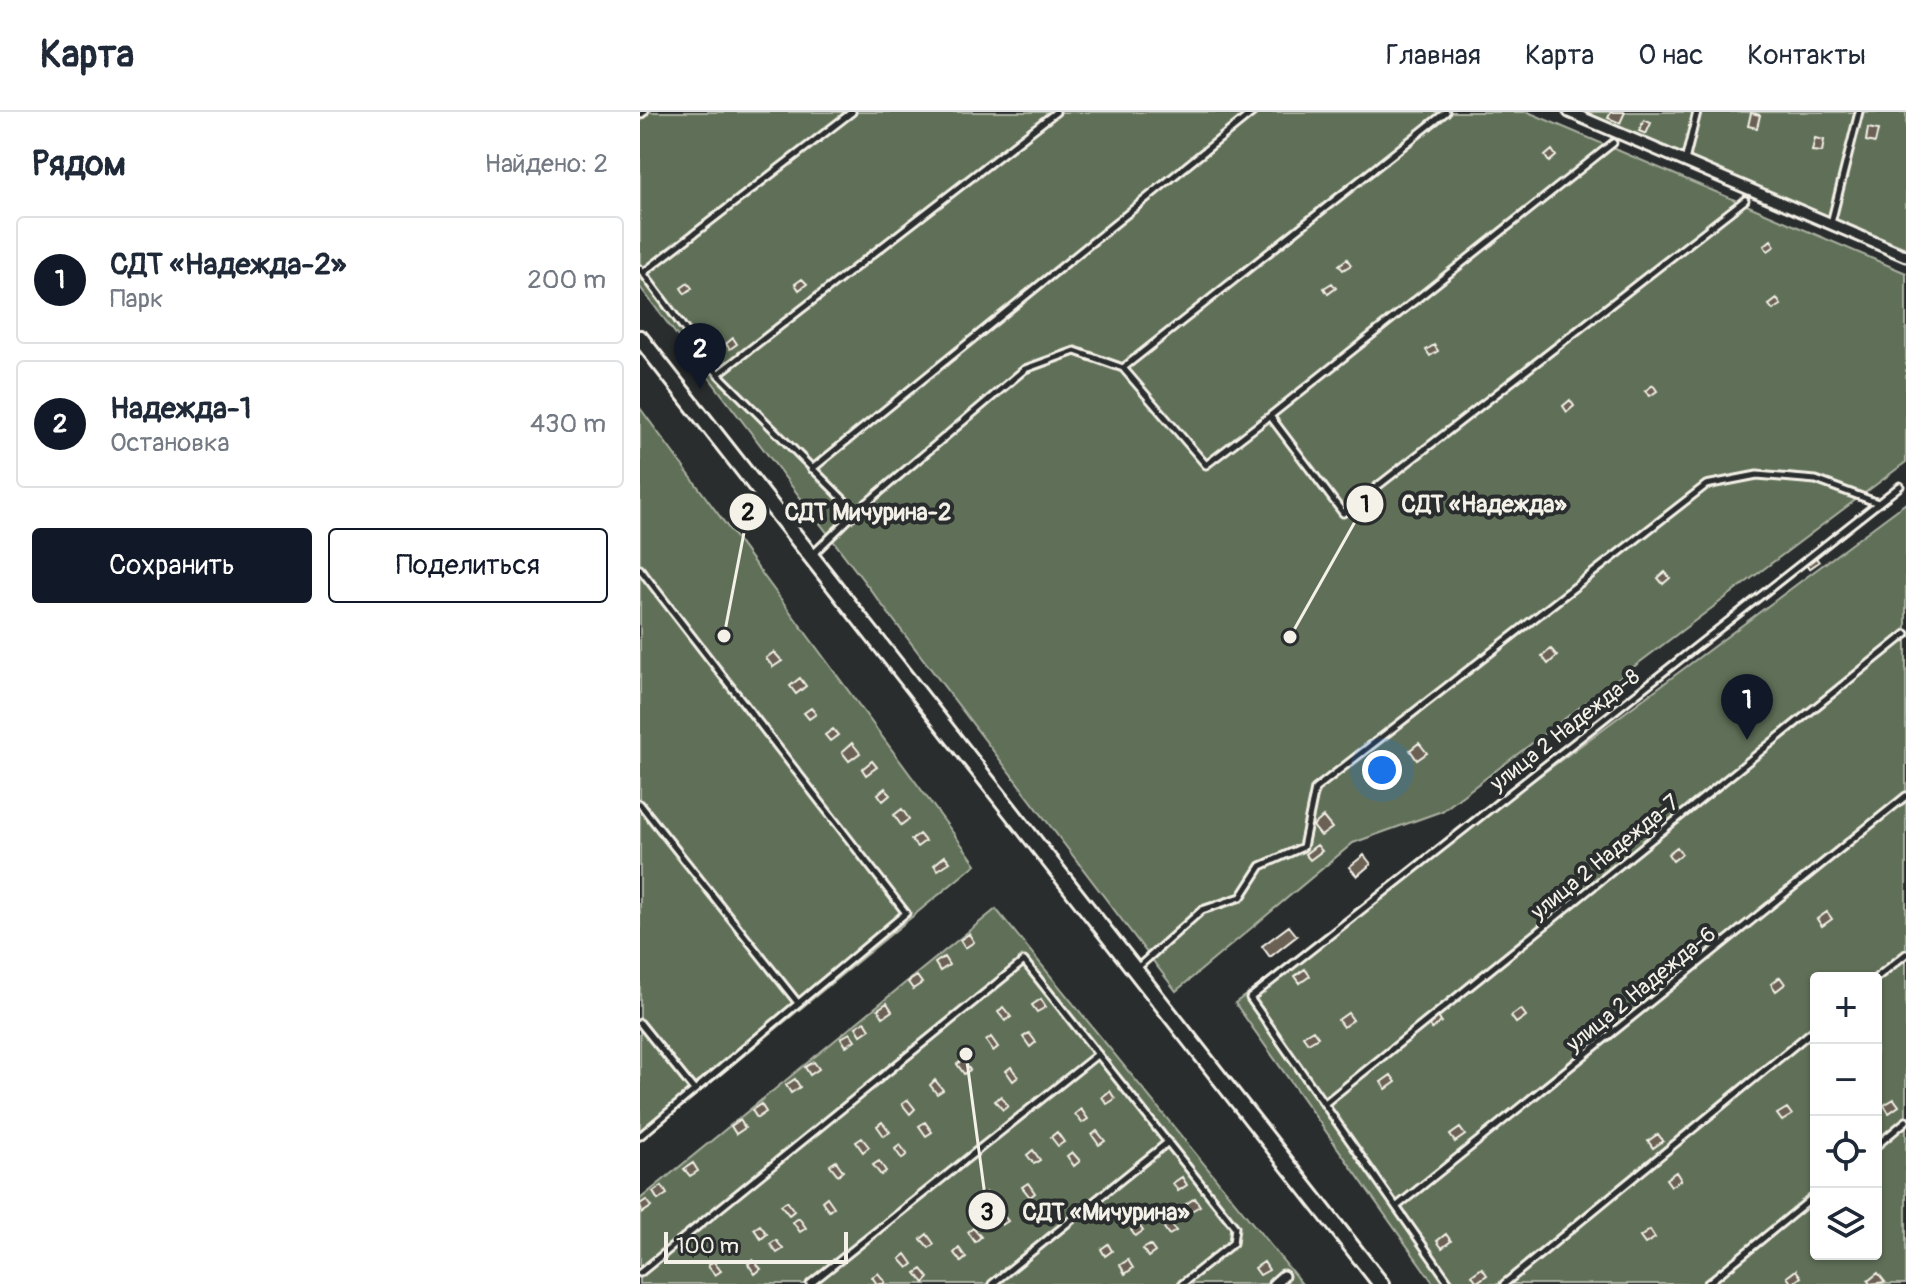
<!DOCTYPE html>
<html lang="ru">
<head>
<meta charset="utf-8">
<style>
  body { margin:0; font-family:Pangolin,sans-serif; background:#f6f6f7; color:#1f2937 }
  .controls { position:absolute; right:24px; bottom:24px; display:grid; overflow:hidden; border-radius:8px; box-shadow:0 2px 6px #0004 }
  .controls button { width:72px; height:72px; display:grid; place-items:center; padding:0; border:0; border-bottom:2px solid #e0e1e3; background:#fff; color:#1f2937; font:40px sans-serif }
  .scale { position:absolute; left:24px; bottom:20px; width:184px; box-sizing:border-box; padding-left:8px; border:4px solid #f4f1e8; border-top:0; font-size:22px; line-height:28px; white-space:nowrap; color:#f4f1e8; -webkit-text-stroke:6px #2a2d2e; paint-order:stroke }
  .you { position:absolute; left:742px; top:658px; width:28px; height:28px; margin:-20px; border:6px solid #fff; border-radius:50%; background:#1a73e8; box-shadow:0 0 0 12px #1a73e833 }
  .badge { display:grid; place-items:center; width:52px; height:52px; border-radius:50%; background:#111827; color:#fff; font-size:26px; font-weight:700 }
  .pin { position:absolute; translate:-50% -66px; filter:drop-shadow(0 2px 4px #0008) }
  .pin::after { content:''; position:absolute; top:42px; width:28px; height:24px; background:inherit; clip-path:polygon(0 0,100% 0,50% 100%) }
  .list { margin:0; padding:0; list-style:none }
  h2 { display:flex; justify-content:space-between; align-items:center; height:104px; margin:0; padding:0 32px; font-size:34px }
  h2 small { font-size:26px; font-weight:400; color:#747a83 }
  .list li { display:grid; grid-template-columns:52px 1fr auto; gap:24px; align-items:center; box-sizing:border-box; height:128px; margin:0 16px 16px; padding:0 16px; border:2px solid #e0e1e3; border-radius:8px }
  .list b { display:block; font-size:30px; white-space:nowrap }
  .list p { margin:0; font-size:26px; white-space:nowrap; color:#747a83 }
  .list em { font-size:26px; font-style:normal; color:#747a83 }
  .actions { display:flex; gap:16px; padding:24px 32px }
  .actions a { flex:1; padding:18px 0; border:2px solid #111827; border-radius:8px; text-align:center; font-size:28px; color:#111827 }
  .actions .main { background:#111827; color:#fff }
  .icon { flex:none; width:44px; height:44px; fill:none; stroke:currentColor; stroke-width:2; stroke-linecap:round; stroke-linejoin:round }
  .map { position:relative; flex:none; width:1266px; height:1172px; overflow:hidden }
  header { display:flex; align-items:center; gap:48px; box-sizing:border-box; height:112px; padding:0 40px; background:#fff; border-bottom:2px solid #e0e1e3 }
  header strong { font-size:38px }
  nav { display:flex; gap:44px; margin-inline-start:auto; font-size:28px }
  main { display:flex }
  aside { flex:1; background:#fff }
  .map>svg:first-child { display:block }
  .green { fill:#606f58; stroke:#aab0a0; stroke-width:2; fill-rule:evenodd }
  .building { fill:#6b6052; stroke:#f4f1e8; stroke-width:2 }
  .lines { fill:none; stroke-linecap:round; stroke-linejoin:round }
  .lane-casing { stroke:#f4f1e8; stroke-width:11 }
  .street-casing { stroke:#f4f1e8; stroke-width:15 }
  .secondary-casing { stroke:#f4f1e8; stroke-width:20 }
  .lane { stroke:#2a2d2e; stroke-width:5 }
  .street { stroke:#2a2d2e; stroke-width:9 }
  .secondary { stroke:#2a2d2e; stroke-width:14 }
  .labels { text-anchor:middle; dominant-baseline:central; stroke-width:8; stroke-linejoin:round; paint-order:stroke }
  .street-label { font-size:22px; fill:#f4f1e8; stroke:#2a2d2e }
  .leader { fill:none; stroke:#f4f1e8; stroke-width:3 }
  .callout-dot { fill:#f4f1e8; stroke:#2a2d2e; stroke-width:3 }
  .mark-label { font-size:24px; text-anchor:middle; font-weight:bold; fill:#111 }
  .callout-label { font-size:24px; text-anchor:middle; font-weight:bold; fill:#f4f1e8; stroke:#2a2d2e; stroke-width:8; stroke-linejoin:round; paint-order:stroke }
</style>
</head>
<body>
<header>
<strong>Карта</strong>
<nav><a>Главная</a><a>Карта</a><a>О нас</a><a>Контакты</a></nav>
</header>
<main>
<aside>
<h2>Рядом<small>Найдено: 2</small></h2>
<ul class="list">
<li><span class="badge">1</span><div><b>СДТ «Надежда-2»</b><p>Парк</p></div><em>200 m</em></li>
<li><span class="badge">2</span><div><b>Надежда-1</b><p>Остановка</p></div><em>430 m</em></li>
</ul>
<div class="actions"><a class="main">Сохранить</a><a>Поделиться</a></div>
</aside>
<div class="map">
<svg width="1266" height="1172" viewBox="0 0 1266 1172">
  <rect width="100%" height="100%" fill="#2a2d2e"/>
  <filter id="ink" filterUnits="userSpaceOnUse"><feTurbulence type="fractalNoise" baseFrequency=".0125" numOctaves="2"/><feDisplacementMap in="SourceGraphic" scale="16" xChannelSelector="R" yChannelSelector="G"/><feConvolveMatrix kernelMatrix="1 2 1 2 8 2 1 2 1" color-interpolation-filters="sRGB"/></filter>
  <g filter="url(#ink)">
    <path class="green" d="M0,0H888L1266,161V350L802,699L713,731L536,879L0,175Z
      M936,0H1266V136Z
      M0,296L336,752L0,1029Z
      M1266,391V1172H794L595,891ZM1176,866H1236V1142H1176Z
      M356,797L662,1172H0V1087Z"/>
    <path class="building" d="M971,0H985L980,11L968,6Z
      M1111,1L1120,3L1117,16L1108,14Z
      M1004,8L1011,11L1006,22L999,19Z
      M1228,16L1238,18L1235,31L1226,29Z
      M1175,26L1184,28L1182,40L1172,39Z
      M912,38L916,44L909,50L905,44Z
      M1131,128L1135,134L1128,139L1124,134Z
      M707,147L711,153L703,158L699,153Z
      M162,167L167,172L159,178L155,172Z
      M48,171L52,176L45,182L41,176Z
      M692,171L696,176L688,182L684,176Z
      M1137,187L1141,193L1133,198L1129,193Z
      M93,226L97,232L90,237L86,232Z
      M794,233L798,239L790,244L786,238Z
      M1013,273L1017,279L1010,284L1005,279Z
      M930,288L934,294L927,300L923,294Z
      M1174,443L1179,450L1169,457L1164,450Z
      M1025,460L1030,466L1023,472L1018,466Z
      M911,537L917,544L908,552L902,544Z
      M134,540L142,549L133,555L126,546Z
      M160,566L166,574L156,582L150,574Z
      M945,594L951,602L944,607L938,599Z
      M171,596L176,602L169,607L164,601Z
      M193,617L198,623L190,629L185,623Z
      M212,631L220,641L209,649L202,640Z
      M779,631L787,641L777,648L770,638Z
      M232,649L237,655L226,663L222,657Z
      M245,676L250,683L243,689L238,682Z
      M262,697L269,707L261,713L254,703Z
      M683,705L692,716L681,724L673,714Z
      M279,722L285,729L277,735L271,728Z
      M677,733L682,739L670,748L665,742Z
      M1037,735L1042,742L1033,749L1028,742Z
      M724,743L731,752L717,764L709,755Z
      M305,744L310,750L298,758L294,753Z
      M1187,800L1192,807L1182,814L1177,807Z
      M649,814L657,824L630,845L622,834Z
      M329,822L334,830L325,836L320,828Z
      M304,845L309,853L300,859L295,851Z
      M665,857L670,864L660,871L655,864Z
      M277,864L282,871L273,877L268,870Z
      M1140,865L1145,872L1136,879L1131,872Z
      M401,887L406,895L397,900L392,893Z
      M247,891L252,899L243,905L238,897Z
      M363,895L371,905L365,909L358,900Z
      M881,897L886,904L876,911L871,904Z
      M708,901L713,908L703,915L698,908Z
      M797,903L801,910L792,917L787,910Z
      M225,909L230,917L221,923L216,915Z
      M673,918L678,925L668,931L663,924Z
      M210,921L215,928L206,934L201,926Z
      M389,921L396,930L390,935L383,925Z
      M351,925L358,935L353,939L346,929Z
      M323,948L330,958L324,962L317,952Z
      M174,950L179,957L170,963L165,955Z
      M371,955L378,965L373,969L366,959Z
      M751,963L756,970L746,977L741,970Z
      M155,967L160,975L151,981L146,973Z
      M295,968L303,978L297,982L290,973Z
      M470,979L475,987L467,992L462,985Z
      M361,984L368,994L363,998L355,989Z
      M1254,987L1259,994L1249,1001L1244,993Z
      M268,988L275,997L270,1002L262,992Z
      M121,992L126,1000L117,1006L112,998Z
      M1147,996L1152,1003L1142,1009L1137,1002Z
      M441,997L448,1007L442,1011L435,1002Z
      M100,1008L105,1016L96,1022L91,1014Z
      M242,1010L250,1020L244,1024L237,1014Z
      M285,1010L292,1020L286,1024L279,1014Z
      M820,1016L825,1023L815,1030L810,1023Z
      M457,1019L465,1029L459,1033L452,1023Z
      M417,1020L424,1030L418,1034L411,1025Z
      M1018,1022L1023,1029L1013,1036L1008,1029Z
      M222,1026L229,1035L223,1040L216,1030Z
      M260,1033L267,1042L262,1047L255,1037Z
      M393,1038L400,1048L394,1052L387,1043Z
      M432,1040L440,1049L434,1054L427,1044Z
      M196,1049L203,1059L198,1063L190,1053Z
      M239,1049L246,1059L241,1063L233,1053Z
      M53,1051L58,1059L50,1064L44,1057Z
      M1036,1060L1041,1068L1031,1074L1026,1067Z
      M542,1065L547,1073L538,1079L533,1071Z
      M388,1071L395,1081L390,1085L382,1075Z
      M22,1074L27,1082L18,1088L13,1080Z
      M346,1080L353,1089L347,1094L340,1084Z
      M187,1085L194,1095L189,1099L182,1089Z
      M555,1086L560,1094L551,1099L546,1092Z
      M6,1088L11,1095L2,1101L0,1092Z
      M147,1089L154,1099L149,1103L141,1093Z
      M360,1099L368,1109L362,1113L355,1104Z
      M159,1106L166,1116L160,1120L153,1110Z
      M530,1110L536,1119L529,1123L523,1114Z
      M120,1113L127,1122L121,1127L114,1117Z
      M499,1113L503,1119L495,1124L491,1118Z
      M333,1116L341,1125L335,1130L328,1120Z
      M1010,1118L1015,1126L1005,1132L1000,1125Z
      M287,1122L294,1132L289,1136L281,1127Z
      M806,1122L811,1129L802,1136L797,1129Z
      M136,1128L143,1137L137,1141L130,1132Z
      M468,1132L472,1139L465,1144L461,1137Z
      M510,1133L515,1140L508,1145L503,1137Z
      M319,1136L326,1146L321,1150L314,1141Z
      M266,1142L273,1152L268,1156L260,1147Z
      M113,1148L121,1157L115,1162L108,1152Z
      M488,1148L493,1156L485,1162L480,1153Z
      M73,1149L81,1159L75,1163L68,1154Z
      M624,1150L629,1158L620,1163L615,1156Z
      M842,1156L847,1163L837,1170L832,1163Z
      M282,1157L289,1166L284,1171L276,1161Z
      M1156,1158L1161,1165L1152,1172L1147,1165Z
      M238,1161L245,1170L243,1172H237L232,1165Z
      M1238,1161L1245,1170L1230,1172L1228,1169Z"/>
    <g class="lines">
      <g class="lane-casing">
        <path id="lane" d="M0,3L4,0
          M1045,49L1057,0
          M1191,111L1219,0
          M0,157L78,262L216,400
          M3,161L212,0
          M483,256L806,0
          M78,262L416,0
          M630,304L973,31
          M172,357L613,0
          M172,443L216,400L385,257L435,239L483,256L566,353L630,304L703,401L1105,88
          M0,457L266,801L0,1024
          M0,692L158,891
          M496,857L562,798L601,785L621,754L663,735L675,677L1066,373L1117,363L1176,368L1238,391
          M1236,866L1266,842
          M0,911L54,978
          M684,992L1266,522
          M1236,1034L1266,1009
          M756,1095L1266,684
          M0,1161L384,849L595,1115L593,1131L542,1172
          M170,1172L458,942
          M352,1172L528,1030
          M810,1172L610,886L1260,374
          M864,1172L1176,916
          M1067,1172L1176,1083"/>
      </g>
      <g class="street-casing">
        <path id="street" d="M929,0L1266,144
          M634,1172L643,1164"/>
      </g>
      <g class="secondary-casing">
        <path id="secondary" d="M0,226L741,1172"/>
      </g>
      <use href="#lane" class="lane"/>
      <use href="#street" class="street"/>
      <use href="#secondary" class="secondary"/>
    </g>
  </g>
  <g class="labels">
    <g class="street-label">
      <text transform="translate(925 618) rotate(-38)">улица 2 Надежда-8</text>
      <text transform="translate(965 745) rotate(-39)">улица 2 Надежда-7</text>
      <text transform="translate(1001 877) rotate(-39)">улица 2 Надежда-6</text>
    </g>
  </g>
  <path class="leader" d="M650 525L725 392M84 524L108 400M326 942L347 1099"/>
  <g class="callout-dot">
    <circle cx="650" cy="525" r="8"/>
    <circle cx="84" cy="524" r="8"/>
    <circle cx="326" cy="942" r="8"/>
    <circle cx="725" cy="392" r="20"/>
    <circle cx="108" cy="400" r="20"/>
    <circle cx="347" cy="1099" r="20"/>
  </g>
  <g class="mark-label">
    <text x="725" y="400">1</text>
    <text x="108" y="408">2</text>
    <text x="347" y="1108">3</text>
  </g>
  <g class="callout-label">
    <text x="844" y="400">СДТ «Надежда»</text>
    <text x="228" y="408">СДТ Мичурина-2</text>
    <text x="466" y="1108">СДТ «Мичурина»</text>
  </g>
</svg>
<div class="controls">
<button>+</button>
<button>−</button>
<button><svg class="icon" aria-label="locate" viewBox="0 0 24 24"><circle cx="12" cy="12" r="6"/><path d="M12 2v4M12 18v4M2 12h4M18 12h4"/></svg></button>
<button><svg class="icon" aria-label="layers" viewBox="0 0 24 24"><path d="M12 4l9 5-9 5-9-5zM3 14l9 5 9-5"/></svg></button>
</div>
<div class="scale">100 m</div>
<div class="you"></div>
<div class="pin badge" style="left:1107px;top:628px">1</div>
<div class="pin badge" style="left:60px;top:277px">2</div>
</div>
</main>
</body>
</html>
